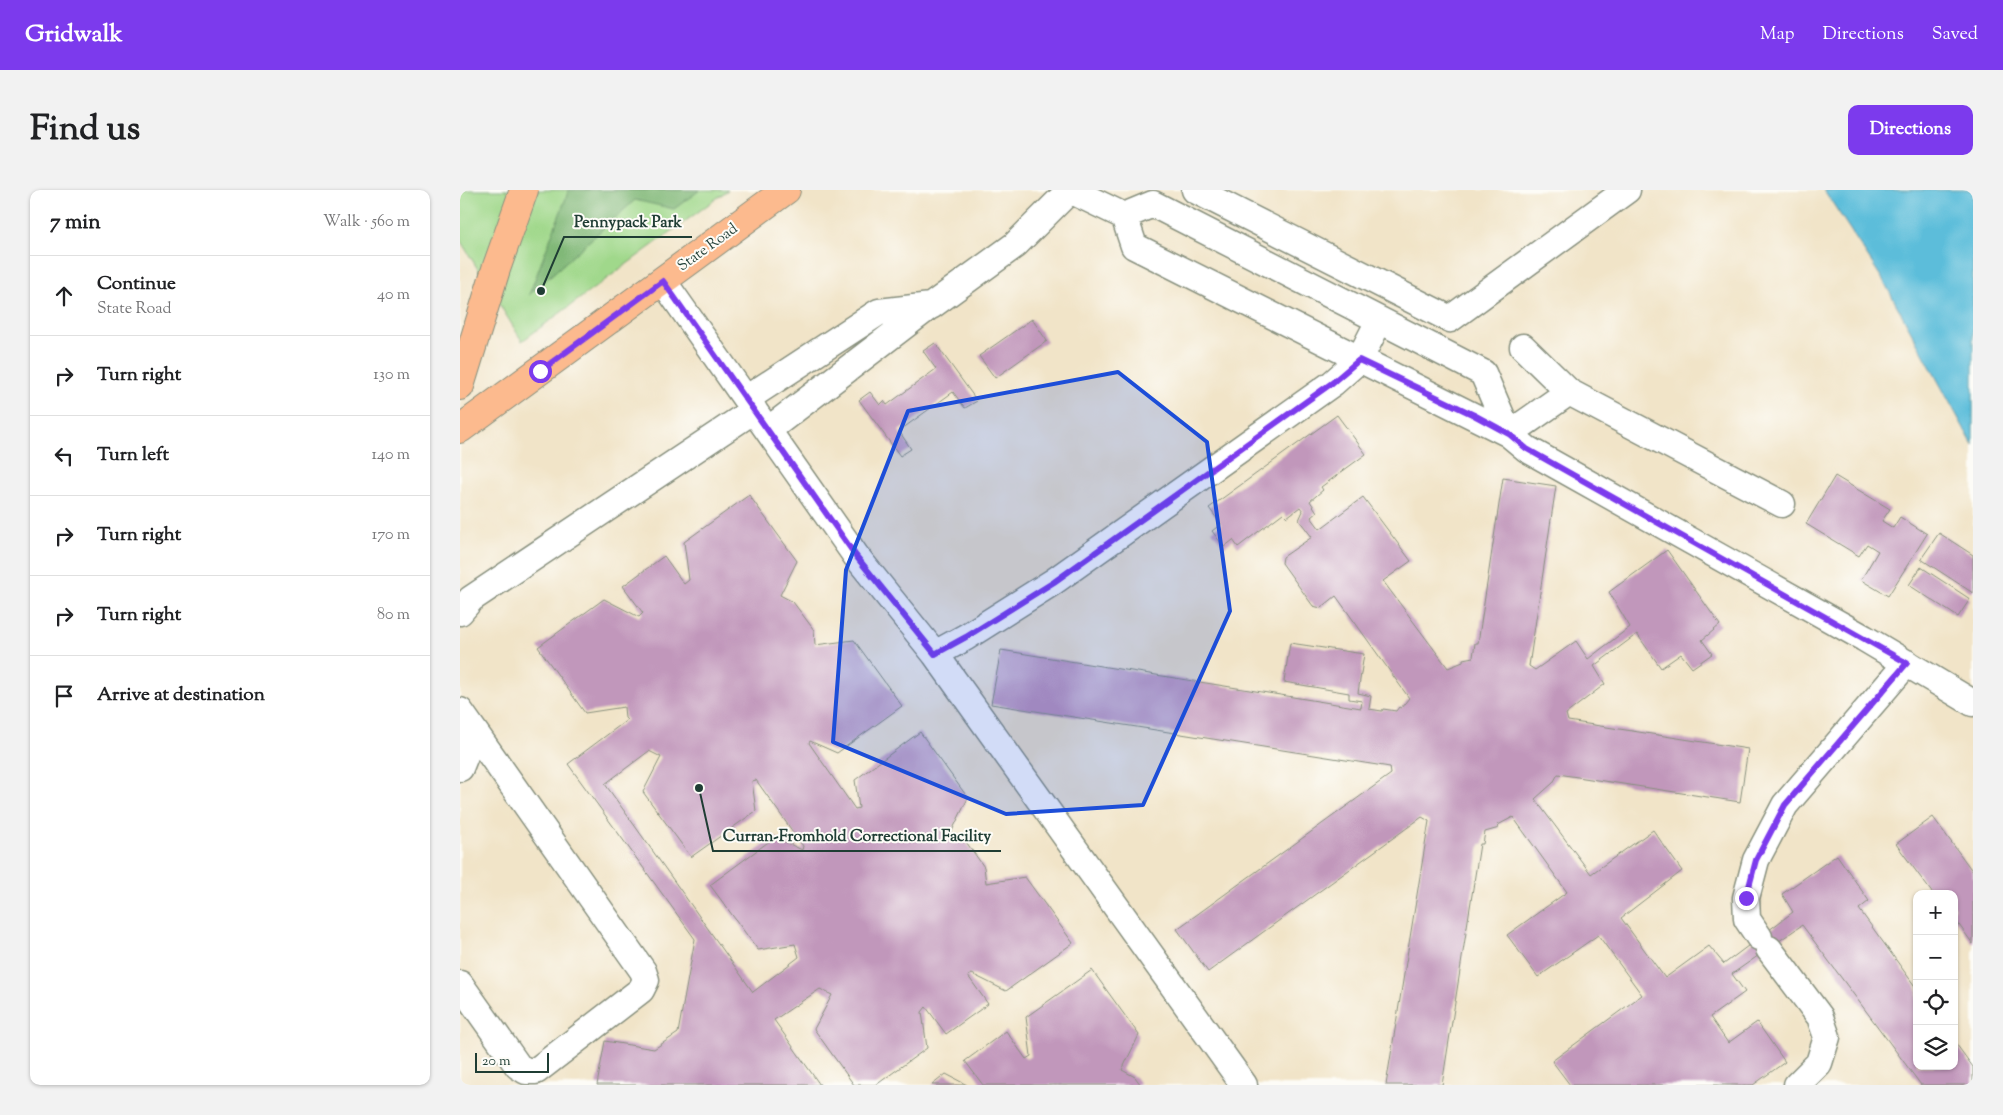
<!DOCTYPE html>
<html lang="en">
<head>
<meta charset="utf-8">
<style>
  body { margin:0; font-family:"Sorts Mill Goudy",serif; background:#f2f2f2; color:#202124 }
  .controls { position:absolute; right:15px; bottom:15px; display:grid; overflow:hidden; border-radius:10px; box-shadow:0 1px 4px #0004 }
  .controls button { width:45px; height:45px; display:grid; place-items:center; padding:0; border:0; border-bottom:1px solid #e0e0e0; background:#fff; color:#202124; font:25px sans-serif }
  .scale { position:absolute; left:15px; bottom:12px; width:74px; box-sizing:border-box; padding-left:5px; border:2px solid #1f3d34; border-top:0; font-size:14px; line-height:18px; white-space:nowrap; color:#1f3d34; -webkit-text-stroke:4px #fdfcf7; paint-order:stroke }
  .stop { position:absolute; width:15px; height:15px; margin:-11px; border:4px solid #7c3aed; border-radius:50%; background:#fff }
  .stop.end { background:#7c3aed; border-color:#fff; box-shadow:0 1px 5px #0008 }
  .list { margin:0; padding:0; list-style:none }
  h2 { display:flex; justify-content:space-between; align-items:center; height:65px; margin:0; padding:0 20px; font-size:21px }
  h2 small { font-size:16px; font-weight:400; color:#757577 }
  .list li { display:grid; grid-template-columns:32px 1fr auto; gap:15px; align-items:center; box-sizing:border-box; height:80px; padding:0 20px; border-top:1px solid #e0e0e0 }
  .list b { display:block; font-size:19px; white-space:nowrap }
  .list p { margin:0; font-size:16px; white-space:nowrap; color:#757577 }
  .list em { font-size:16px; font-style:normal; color:#757577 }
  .icon { flex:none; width:28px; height:28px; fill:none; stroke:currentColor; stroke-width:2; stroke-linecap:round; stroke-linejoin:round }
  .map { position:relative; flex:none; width:1513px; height:895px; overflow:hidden; border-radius:10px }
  header { display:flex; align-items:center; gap:30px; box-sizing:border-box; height:70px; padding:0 25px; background:#7c3aed; color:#fff }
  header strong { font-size:24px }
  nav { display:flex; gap:28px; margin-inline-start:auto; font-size:18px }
  .intro { display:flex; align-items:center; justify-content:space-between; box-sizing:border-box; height:120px; padding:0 30px }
  h1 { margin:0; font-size:35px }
  .button { padding:12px 22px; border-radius:10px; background:#7c3aed; color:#fff; font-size:18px; font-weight:700 }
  main { display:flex; gap:30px; padding:0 30px }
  aside { flex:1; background:#fff; border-radius:10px; box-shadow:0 1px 4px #0004 }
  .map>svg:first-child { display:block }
  .green { fill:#a0d88b; stroke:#608a60 }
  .forest { fill:#80b877; stroke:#507a56 }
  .water { fill:#5bbdda; stroke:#3d7d87 }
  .building { fill:#c197bb; fill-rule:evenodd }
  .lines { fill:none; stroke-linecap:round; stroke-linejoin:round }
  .minor-casing { stroke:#88907e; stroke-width:29 }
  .major-casing { stroke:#88907e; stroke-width:30 }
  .highway-casing { stroke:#88907e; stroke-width:30 }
  .minor { stroke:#fff; stroke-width:26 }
  .major { stroke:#fcba8e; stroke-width:28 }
  .highway { stroke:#fcba8e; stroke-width:28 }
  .route { stroke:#7c3aed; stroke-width:6 }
  .marked { fill:#1d4ed8; fill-opacity:0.2; stroke:#1d4ed8; stroke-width:4; stroke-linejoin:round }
  .labels { text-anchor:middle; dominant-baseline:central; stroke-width:4; stroke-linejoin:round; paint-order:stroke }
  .street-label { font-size:15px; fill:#1f3d34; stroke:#fdfcf7 }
  .leader { fill:none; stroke:#1f3d34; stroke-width:2 }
  .callout-dot { fill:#1f3d34; stroke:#fdfcf7; stroke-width:2 }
  .callout-label { font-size:16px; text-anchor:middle; font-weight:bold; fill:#1f3d34; stroke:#fdfcf7; stroke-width:4; stroke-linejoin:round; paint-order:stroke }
</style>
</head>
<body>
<header>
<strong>Gridwalk</strong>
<nav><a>Map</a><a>Directions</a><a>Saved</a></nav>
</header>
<div class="intro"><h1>Find us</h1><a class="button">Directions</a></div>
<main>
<aside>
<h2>7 min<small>Walk · 560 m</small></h2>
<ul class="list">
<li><svg class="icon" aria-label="ahead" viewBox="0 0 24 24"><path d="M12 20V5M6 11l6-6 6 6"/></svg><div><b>Continue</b><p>State Road</p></div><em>40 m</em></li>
<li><svg class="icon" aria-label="right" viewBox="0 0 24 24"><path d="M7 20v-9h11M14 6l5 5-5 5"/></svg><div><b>Turn right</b></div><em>130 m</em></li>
<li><svg class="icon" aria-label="left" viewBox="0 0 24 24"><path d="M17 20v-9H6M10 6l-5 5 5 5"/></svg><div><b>Turn left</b></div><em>140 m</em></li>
<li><svg class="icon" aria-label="right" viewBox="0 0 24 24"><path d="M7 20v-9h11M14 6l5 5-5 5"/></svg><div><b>Turn right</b></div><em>170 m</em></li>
<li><svg class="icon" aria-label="right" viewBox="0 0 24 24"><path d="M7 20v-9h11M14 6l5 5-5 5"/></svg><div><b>Turn right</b></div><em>80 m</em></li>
<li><svg class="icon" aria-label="arrive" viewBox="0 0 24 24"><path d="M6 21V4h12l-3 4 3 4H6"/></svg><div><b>Arrive at destination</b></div></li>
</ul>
</aside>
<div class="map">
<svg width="1513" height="895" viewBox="0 0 1513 895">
  <rect width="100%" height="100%" fill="#fdfcf7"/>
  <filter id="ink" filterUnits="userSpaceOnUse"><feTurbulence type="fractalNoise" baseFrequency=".02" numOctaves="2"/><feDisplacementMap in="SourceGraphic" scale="10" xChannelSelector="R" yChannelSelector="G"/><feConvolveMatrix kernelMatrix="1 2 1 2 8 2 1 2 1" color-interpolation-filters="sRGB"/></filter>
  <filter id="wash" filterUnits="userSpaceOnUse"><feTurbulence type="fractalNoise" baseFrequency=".0096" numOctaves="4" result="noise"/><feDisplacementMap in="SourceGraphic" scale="20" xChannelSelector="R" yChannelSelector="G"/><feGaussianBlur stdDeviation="1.12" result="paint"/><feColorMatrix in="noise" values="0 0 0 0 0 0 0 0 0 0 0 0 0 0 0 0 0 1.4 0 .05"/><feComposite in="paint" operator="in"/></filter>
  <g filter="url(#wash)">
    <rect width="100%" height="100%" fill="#f1e4c8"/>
    <path class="green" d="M0,0H268L62,151L0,50Z"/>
    <path class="forest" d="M109,0H240L214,19L175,10L69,105Z"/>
    <path class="water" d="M1364,0H1513V255L1423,90Z"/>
    <g id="blocks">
      <path class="building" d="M572,129L587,151L535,188L519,166Z
        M475,153L517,211L505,218L493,202L439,241L451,259L440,266L399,210L410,202L420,215L424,211L427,215L476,179L463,161Z
        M877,225L906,264L861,297L863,300L850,311L857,322L851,327L860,339L903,307L951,371L923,391L988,478L1003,472V469L1013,467L1015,453H1018L1043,288L1096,296L1069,476L1075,480L1116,451L1128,469L1170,437L1149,402L1207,360L1260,435L1242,450L1252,464L1232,478L1221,464L1201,478L1177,444L1134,476L1145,494L1106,524L1108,531L1288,559L1280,612L1098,584L1093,593L1075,609L1131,684L1193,640L1222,681L1161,728L1205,788L1249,756L1264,774L1333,722L1322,704L1377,665L1409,711L1399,719L1457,799V876H1494V851L1513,877V895H1461L1342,735L1272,784L1285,802L1250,827L1268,853L1297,832L1325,872L1293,895H1110L1092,871L1182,805L1138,745L1078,787L1047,745L1107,702L1053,627L1038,635L1039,638L1025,642L1023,654H1020L982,895H926L969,631L962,627L748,782L717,739L931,584L930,577L531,514L541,460L901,518L902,511L889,509V503L824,492L830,453L904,464L898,503L911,506L909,519L922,521L923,519L936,521L939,517L941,518L949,508L876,406L861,418L853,416L822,373L823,367L852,347L839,330L843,321L840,317L827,327L823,323L778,357L773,350L764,357L752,341L761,334L749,318Z
        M1375,286L1430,319L1422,331L1433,338L1440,327L1467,344L1428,406L1401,390L1418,361L1407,354L1399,366L1346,334Z
        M289,305L337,371L320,405L333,412L354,440L355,455L394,450L442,516L377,563L350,551L349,553L395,619L399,618L395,590L460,542L508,608L491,643L504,649L524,677L526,693L565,687L613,753L546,801L512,784L508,786L528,814L486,844L466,817L462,822L467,858L416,895H394L354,839L372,805L360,799L314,830L360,895H137L145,851L194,859L218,843L235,749L108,574L167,530L165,528L164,517L125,523L78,457L144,409L179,427L183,423L163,396L204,366L224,394L229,390L224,352ZM189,561L201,567L183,602L231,667L296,621L292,591L296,590L343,656L342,660L315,647L250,695L298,760L335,754L339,767L293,802L145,594Z
        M1479,343L1513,365V403L1461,369Z
        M1461,377L1510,409L1498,427L1449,395Z
        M1473,627L1513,682V754L1494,728V704H1473L1436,654Z
        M632,780L679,845L662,880L675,887L681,895H523L505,871L546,841L566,869L571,866L566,827Z
        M486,884L507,895H472Z"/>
    </g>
  </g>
  <g filter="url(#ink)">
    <use href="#blocks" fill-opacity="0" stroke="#88907e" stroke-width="1"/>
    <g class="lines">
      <g class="minor-casing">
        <path id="minor" d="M610,0L664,26L674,56L1049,244L1067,259L1404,448L1513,513
          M735,0L990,129L1167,0
          M664,26L693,14L1023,183L1049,244
          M203,91L396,366L475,464L784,895
          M1063,157L1109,202
          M286,209L419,122L471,116L555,55L610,0
          M308,240L470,116
          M1049,244L1109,202L1322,314
          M0,422L11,409L294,220
          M475,464L506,447L593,392L873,193L899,170L919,131
          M0,521L183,781L186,790L181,800L76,881H66L58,876L0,794
          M0,578L14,543
          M1299,747L1287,729L1286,708L1296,670L1325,615L1447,473
          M1309,759L1360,827L1367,847L1359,873L1337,895"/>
      </g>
      <g class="major-casing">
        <path id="major" d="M0,239L326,0"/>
      </g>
      <g class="highway-casing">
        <path id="highway" d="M0,196L36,79L64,0"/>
      </g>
      <use href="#minor" class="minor"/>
      <use href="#major" class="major"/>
      <use href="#highway" class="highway"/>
    </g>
  </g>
  <g class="lines" filter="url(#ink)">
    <path class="route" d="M80,181L203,91L396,366L475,464L506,447L594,392L872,193L899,170L1014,225L1049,244L1067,259L1447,473L1325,615L1296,670L1286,708"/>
  </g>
  <path class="marked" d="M658,182L747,252L770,421L683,615L546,624L373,552L386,380L448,221Z"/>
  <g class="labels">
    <g class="street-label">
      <text transform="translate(248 58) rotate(-36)">State Road</text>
    </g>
  </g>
  <path class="leader" d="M81 101L104 47H232M239 598L253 661H541"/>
  <g class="callout-dot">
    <circle cx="81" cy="101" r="5"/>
    <circle cx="239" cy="598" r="5"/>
  </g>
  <g class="callout-label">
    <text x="168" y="37">Pennypack Park</text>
    <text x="397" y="651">Curran-Fromhold Correctional Facility</text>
  </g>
</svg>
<div class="controls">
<button>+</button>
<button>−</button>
<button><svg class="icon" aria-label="locate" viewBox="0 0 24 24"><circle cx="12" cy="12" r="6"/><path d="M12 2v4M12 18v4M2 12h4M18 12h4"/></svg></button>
<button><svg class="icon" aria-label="layers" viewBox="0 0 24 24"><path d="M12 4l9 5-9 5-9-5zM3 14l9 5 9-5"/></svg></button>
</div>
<div class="scale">20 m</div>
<div class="stop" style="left:80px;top:181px"></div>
<div class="stop end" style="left:1286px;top:708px"></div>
</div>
</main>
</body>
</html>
